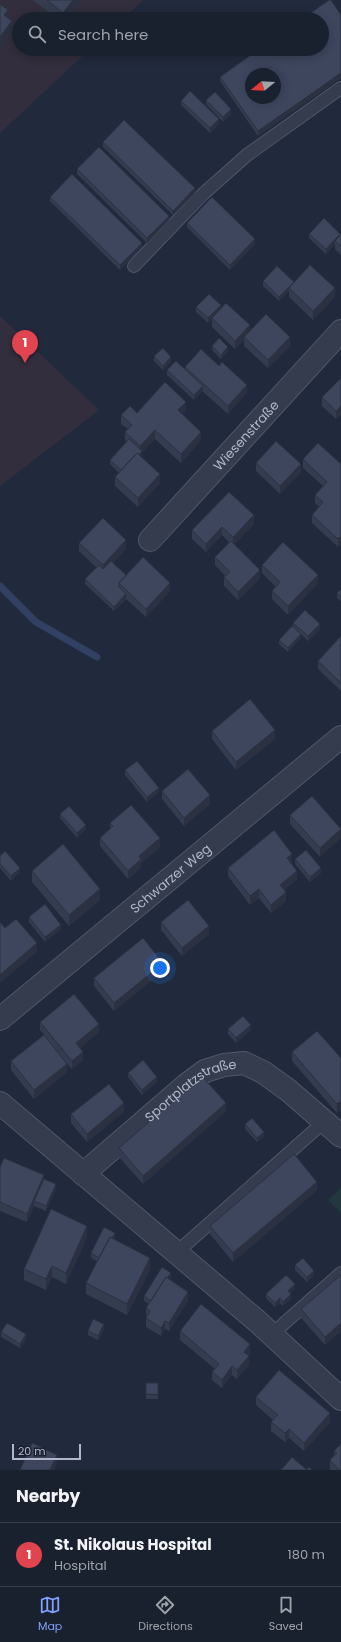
<!DOCTYPE html>
<html lang="en">
<head>
<meta charset="utf-8">
<style>
  body { margin:0; font-family:Poppins,sans-serif; background:#262d3a; color:#f1f3f6 }
  .compass { position:absolute; left:245px; top:68px; width:36px; height:36px; border-radius:50%; background:#19202e; box-shadow:0 2px 10px #0003; rotate:252deg }
  .scale { position:absolute; left:12px; bottom:10px; width:69px; box-sizing:border-box; padding-left:4px; border:2px solid #b1b7c8; border-top:0; font-size:11px; line-height:14px; white-space:nowrap; color:#b1b7c8; -webkit-text-stroke:3px #1b2132; paint-order:stroke }
  .you { position:absolute; left:160px; top:968px; width:14px; height:14px; margin:-10px; border:3px solid #fff; border-radius:50%; background:#1a73e8; box-shadow:0 0 0 6px #1a73e833 }
  .badge { display:grid; place-items:center; width:26px; height:26px; border-radius:50%; background:#81a1fd; color:#fff; font-size:13px; font-weight:700 }
  .pin { position:absolute; translate:-50% -33px; filter:drop-shadow(0 1px 2px #0008) }
  .pin::after { content:''; position:absolute; top:21px; width:14px; height:12px; background:inherit; clip-path:polygon(0 0,100% 0,50% 100%) }
  .list { margin:0; padding:0; list-style:none }
  h2 { display:flex; justify-content:space-between; align-items:center; height:52px; margin:0; padding:0 16px; font-size:17px }
  h2 small { font-size:13px; font-weight:400; color:#9fa3aa }
  .list li { display:grid; grid-template-columns:26px 1fr auto; gap:12px; align-items:center; box-sizing:border-box; height:64px; padding:0 16px; border-top:1px solid #373e4a }
  .list b { display:block; font-size:15px; white-space:nowrap }
  .list p { margin:0; font-size:13px; white-space:nowrap; color:#9fa3aa }
  .list em { font-size:13px; font-style:normal; color:#9fa3aa }
  .icon { flex:none; width:22px; height:22px; fill:none; stroke:currentColor; stroke-width:2; stroke-linecap:round; stroke-linejoin:round }
  .map { position:relative; flex:none; width:341px; height:1470px; overflow:hidden }
  .search { position:absolute; background:#19202e; box-shadow:0 2px 10px #0003; left:12px; right:12px; top:12px; height:44px; display:flex; align-items:center; gap:10px; box-sizing:border-box; padding:0 14px; border-radius:22px; color:#9fa3aa; font-size:15px }
  .sheet { height:116px; background:#19202e }
  nav { display:flex; justify-content:space-around; align-items:center; box-sizing:border-box; height:56px; border-top:1px solid #373e4a; background:#19202e; font-size:11px; color:#9fa3aa }
  nav a { display:grid; justify-items:center; gap:2px }
  nav .on { color:#81a1fd }
  .map>svg:first-child { display:block }
  .medical { fill:#322e3d }
  .green { fill:#23373e }
  .lines { fill:none; stroke-linecap:round; stroke-linejoin:round }
  .stream { stroke:#324063; stroke-width:7 }
  .service-casing { stroke:#515768; stroke-width:14 }
  .minor-casing { stroke:#515768; stroke-width:24 }
  .service { stroke:#353c4d; stroke-width:12 }
  .minor { stroke:#353c4d; stroke-width:22 }
  .wall { fill:#343c50 }
  .shaded-wall { fill:#2b3141 }
  .building { fill:#3d465d; stroke:#2b3141; fill-rule:evenodd }
  .labels { text-anchor:middle; dominant-baseline:central; stroke-width:3; stroke-linejoin:round; paint-order:stroke }
  .street-label { font-size:13px; fill:#b1b7c8; stroke:#1b2132 }
</style>
</head>
<body>
<div class="map">
<svg width="341" height="1470" viewBox="0 0 341 1470">
  <rect width="100%" height="100%" fill="#212a3d"/>
  <path class="medical" d="M0,0H143L123,19H19V49H90L0,133Z
    M0,316L99,410L0,486Z"/>
  <path class="green" d="M341,1188V1214L328,1200Z"/>
  <g class="lines">
    <path class="stream" d="M0,586L36,622L97,657"/>
    <g class="service-casing">
      <path id="service" d="M134,266L203,194L247,155L341,88
        M176,1253L325,1121
        M271,1335L341,1273"/>
    </g>
    <g class="minor-casing">
      <g id="minor">
        <path id="s1" d="M150,540L341,331"/>
        <path id="s2" d="M0,1019L341,737"/>
        <path d="M0,1103L257,1321L341,1399"/>
        <path id="s3" d="M83,1174L186,1085L205,1071L224,1065L244,1063L263,1072L288,1090L341,1136"/>
      </g>
    </g>
    <use href="#service" class="service"/>
    <use href="#minor" class="minor"/>
  </g>
  <path class="wall" d="M33,0H82L67,19H57Z
    M341,15V78L258,136L220,81V77Z
    M206,100L231,114L223,122L206,104Z
    M181,101L219,124L210,133L181,105Z
    M103,142L195,193L173,215L103,147Z
    M77,169L169,220L147,243L77,174Z
    M50,197L142,247L120,270L50,201Z
    M187,223L255,244L230,270L187,227Z
    M309,234L340,236L341,234V255L335,249V244L326,254L309,238Z
    M263,281L294,283L335,297L313,320L289,297V291L279,301L263,286Z
    M196,307L221,308L250,331L290,346L268,368L244,346V340L235,349L212,327V319L208,323L196,312Z
    M212,346L228,351L221,359L212,350Z
    M154,356L171,362L163,370L154,361Z
    M185,367L247,393L228,414L202,391L194,400L167,375V370H185Z
    M341,378L336,419L322,406V397Z
    M186,410L182,414L201,440L181,463L155,439L142,452V456L141,457L160,483L138,507L115,486V477L119,473L110,464V460L127,442L125,440V432L128,429L121,424V415L137,413Z
    M303,459L341,464V544L338,547L312,523V515L319,507L315,503V495L323,486L303,468Z
    M256,463L301,472L280,494L256,471Z
    M254,524L234,544L260,578L238,600L224,586V577L225,576L215,565V557L229,542L222,535L206,552L192,539V530Z
    M79,543L126,549L113,563L126,575L170,591L146,617L126,599L114,611L85,584V579L97,568L79,551Z
    M262,565L318,583L288,615L272,599V591L276,587L262,573Z
    M341,589V601L337,598V593Z
    M293,623L320,629L308,641L301,634V638L288,652L279,644V640L293,627Z
    M341,636V691L318,669V661Z
    M212,731L275,739L236,770L212,739Z
    M125,770L159,792L147,802L125,775Z
    M162,791L210,804L184,826L162,799Z
    M60,814L86,829L77,838L60,818Z
    M290,815L341,829L320,857L290,824Z
    M110,823L160,847L141,863V867L128,879L100,846V838L110,829Z
    M0,856L20,872L11,881L0,868Z
    M295,859L321,873L310,882L295,864Z
    M292,862L291,863L297,879L284,890L286,901L271,913L259,898L250,905L228,876V868Z
    M32,871L100,900L69,926L32,882Z
    M29,917L61,929L45,942L29,922Z
    M161,922L209,934L182,956L161,930Z
    M163,971L114,1011L94,986V978Z
    M40,1022L99,1032L80,1048L83,1060L72,1069L67,1064V1072L34,1099L11,1070V1061L44,1035L40,1030Z
    M228,1029L251,1030L236,1043L228,1034Z
    M292,1052L341,1058V1114V1109L337,1113L292,1061Z
    M128,1073L157,1082L142,1095L128,1077Z
    M226,1111L143,1184L119,1157V1148Z
    M124,1112L87,1142L71,1123V1114Z
    M245,1124L264,1137L257,1142L245,1129Z
    M0,1167L56,1189L46,1211L34,1206L27,1222L0,1211Z
    M317,1190L233,1262L210,1234V1226Z
    M87,1237L66,1284L52,1277L46,1290L24,1280V1269Z
    M115,1238L114,1239L150,1270L127,1315L86,1294V1283L97,1261L91,1258V1253Z
    M295,1265L314,1275L307,1282L295,1270Z
    M341,1275V1331L325,1345L301,1318V1309Z
    M171,1278L169,1280L188,1300L169,1331L165,1329L161,1336L146,1327V1318L147,1317H146V1308L149,1304L144,1301V1296Z
    M295,1289L290,1293L291,1299L283,1306L280,1303L275,1307L266,1298V1294Z
    M104,1329L98,1340L88,1335V1331Z
    M180,1331L250,1353L248,1356L249,1365L237,1379L232,1375L222,1388L212,1380V1372L215,1369L180,1340Z
    M1,1332L26,1339L20,1348L1,1337Z
    M146,1383H158V1399H146Z
    M256,1397L330,1422L304,1451L289,1438L285,1442L271,1431V1422L273,1420L256,1405Z
    M341,1444V1470H331L330,1469V1460L334,1455V1451Z"/>
  <path class="shaded-wall" d="M73,0H82L67,19H63V13Z
    M8,10V23L4,15Z
    M12,21V34L0,49V37Z
    M341,73V78L258,136V131Z
    M231,109V114L223,122V117Z
    M219,119V124L210,133V128Z
    M195,188V193L173,215V211Z
    M169,216V220L147,243V238Z
    M340,234V239L335,241V244L326,254V249Z
    M255,239V244L230,270V265Z
    M142,243V247L120,270V265Z
    M294,282V286L289,288V291L279,301V297Z
    M335,288V297L313,320V311Z
    M221,305V309L208,323V318Z
    M250,325V334L244,337V340L235,349V341Z
    M290,337V346L268,368V360Z
    M228,347V351L221,359V355Z
    M171,357V362L163,370V366Z
    M247,385V393L228,414V406Z
    M203,386V391L194,400V395Z
    M186,402V410L178,419V410Z
    M341,406V415L336,419V411Z
    M155,430V439L142,452V456L123,476L140,453V446Z
    M201,432V440L181,463V454Z
    M301,464V472L280,494V486Z
    M160,474V483L138,507V498Z
    M254,515V524L233,546V537Z
    M222,527V535L206,552V544Z
    M341,536V544L338,547V539Z
    M126,540V549L103,574V565Z
    M260,570V578L238,600V592Z
    M318,575V583L288,615V606Z
    M170,583V591L146,617V609Z
    M126,594V598L114,611V607Z
    M320,624V629L308,641V636Z
    M301,634V638L288,652V648Z
    M275,730V739L236,770V762Z
    M159,788V792L147,802V797Z
    M210,795V804L184,826V818Z
    M86,825V829L77,838V833Z
    M341,830V838L320,857V848Z
    M160,838V847L141,863V867L128,879V871L139,856Z
    M292,854V862L287,867V858Z
    M20,868V872L11,881V876Z
    M321,868V873L310,882V877Z
    M297,871V879L280,893V885Z
    M100,889V900L69,926V915Z
    M259,889V898L250,905V896Z
    M286,892V901L271,913V905Z
    M61,925V929L45,942V937Z
    M209,926V934L182,956V948Z
    M37,943V952L0,983V975Z
    M163,963V971L114,1011V1003Z
    M99,1024V1032L76,1051V1043Z
    M251,1025V1030L236,1043V1038Z
    M83,1052V1060L72,1069V1061Z
    M67,1064V1072L34,1099V1090Z
    M157,1077V1082L142,1095V1090Z
    M341,1101V1109L337,1113V1104Z
    M124,1103V1112L87,1142V1134Z
    M226,1103V1111L143,1184V1176Z
    M264,1132V1137L257,1142V1138Z
    M44,1175V1184L34,1201V1206L27,1222V1214Z
    M317,1182V1190L233,1262V1253Z
    M56,1184V1189L46,1211V1206Z
    M87,1226V1237L66,1284V1273Z
    M115,1233V1238L101,1264V1259Z
    M150,1258V1270L127,1315V1304Z
    M52,1266V1277L46,1290V1279Z
    M314,1271V1275L307,1282V1277Z
    M171,1273V1278L153,1306V1302Z
    M295,1284V1289L288,1295V1291Z
    M188,1292V1300L169,1331V1323Z
    M291,1294V1299L283,1306V1302Z
    M280,1298V1303L275,1307V1303Z
    M165,1321V1329L161,1336V1328Z
    M341,1323V1331L325,1345V1337Z
    M104,1324V1329L98,1340V1336Z
    M26,1334V1339L20,1348V1344Z
    M250,1344V1353L244,1361V1352Z
    M249,1356V1365L237,1379V1370Z
    M232,1366V1375L222,1388V1380Z
    M330,1413V1422L304,1451V1443Z
    M289,1429V1438L285,1442V1433Z
    M57,1455V1463L54,1470H50Z"/>
  <path class="building" d="M47,0H73L63,13Z
    M329,0H331L341,15V73L258,131L220,77L259,49H322V19H302ZM251,74H275V98H251Z
    M0,4L8,10L4,15L12,21L0,37Z
    M190,91L219,119L210,128L181,101Z
    M215,92L231,109L223,117L206,100Z
    M124,120L195,188L173,211L103,142Z
    M99,147L169,216L147,238L77,169Z
    M72,174L142,243L120,265L50,197Z
    M212,197L255,239L230,265L187,223Z
    M324,218L340,234L326,249L309,234Z
    M341,234V246L335,241Z
    M310,265L335,288L313,311L289,288Z
    M277,266L294,282L279,297L263,281Z
    M209,294L221,305L208,318L196,307Z
    M226,303L250,325L235,341L212,318Z
    M266,314L290,337L268,360L244,337Z
    M219,338L228,347L221,355L212,346Z
    M163,348L171,357L163,366L154,356Z
    M201,349L219,366L222,362L247,385L228,406L185,367Z
    M176,361L203,386L194,395L167,370Z
    M341,378V406L336,411L322,397Z
    M165,382L186,402L178,410L201,432L181,454L155,430L140,446L125,432L132,425L121,415L130,406L137,413Z
    M129,439L142,451L139,455L137,453L121,470L110,460Z
    M276,441L301,464L280,486L256,463Z
    M318,443L341,464V536L338,539L312,515L323,502L315,495L327,482L303,459Z
    M137,453L160,474L138,498L115,477Z
    M229,492L254,515L233,537L222,527L206,544L192,530Z
    M103,518L126,540L103,565L79,543Z
    M231,541L260,570L238,592L224,577L230,572L215,557Z
    M283,542L318,575L288,606L272,591L280,582L262,565Z
    M143,557L170,583L146,609L119,583Z
    M111,561L126,575L119,583V587L126,594L114,607L85,579L99,565L103,569Z
    M341,589V597L337,593Z
    M305,610L320,624L308,636L293,623Z
    M292,626L301,634L288,648L279,640Z
    M341,636V683L318,661Z
    M250,699L275,730L236,762L212,731Z
    M137,761L159,788L147,797L125,770Z
    M188,769L210,795L184,818L162,791Z
    M312,796L341,829L320,848L290,815Z
    M131,805L160,838L139,856L141,859L128,871L100,838L113,826L110,823Z
    M69,806L86,825L77,833L60,814Z
    M274,830L292,854L287,858L297,871L280,885L286,892L271,905L259,889L250,896L228,868Z
    M63,844L100,889L69,915L32,871Z
    M306,850L321,868L310,877L295,859Z
    M5,851L20,868L11,876L0,864V856Z
    M188,900L209,926L182,948L161,922Z
    M45,904L61,925L45,937L29,917Z
    M16,919L37,943L0,975V922L5,928Z
    M143,938L163,963L114,1003L94,978Z
    M74,994L99,1024L76,1043L83,1052L72,1061L40,1022Z
    M243,1016L251,1025L236,1038L228,1029Z
    M317,1031L341,1058V1101L337,1104L292,1052Z
    M44,1035L67,1064L34,1090L11,1061Z
    M143,1060L157,1077L142,1090L128,1073Z
    M202,1076L226,1103L143,1176L119,1148Z
    M109,1084L124,1103L87,1134L71,1114Z
    M252,1118L264,1132L257,1138L245,1124Z
    M294,1154L317,1182L233,1253L210,1226Z
    M4,1158L44,1175L27,1214L0,1202V1167Z
    M44,1179L56,1184L46,1206L34,1201Z
    M51,1209L87,1226L66,1273L52,1266L46,1279L24,1269Z
    M104,1227L115,1233L112,1238L110,1237L99,1258L91,1253Z
    M110,1237L150,1258L127,1304L86,1283Z
    M303,1258L314,1271L307,1277L295,1265Z
    M162,1267L171,1273L167,1278L166,1277L151,1301L144,1296Z
    M286,1275L295,1284L288,1291L291,1294L283,1302L280,1298L275,1303L266,1294Z
    M341,1275V1323L325,1337L301,1309Z
    M166,1277L188,1292L169,1323L165,1321L161,1328L146,1318L150,1311L146,1308Z
    M201,1304L250,1344L244,1352L249,1356L237,1370L232,1366L222,1380L212,1372L219,1364L180,1331Z
    M93,1319L104,1324L98,1336L88,1331Z
    M7,1323L26,1334L20,1344L1,1332Z
    M279,1370L330,1413L304,1443L289,1429L285,1433L271,1422L278,1415L256,1397Z
    M146,1383H158V1395L146,1394Z
    M32,1443L57,1455L50,1470H20Z
    M341,1444V1470H339L330,1460L337,1453L334,1451Z
    M292,1457L307,1470H281Z
    M309,1467L312,1470H306Z"/>
  <g class="labels">
    <g class="street-label">
      <text stroke="none"><textPath href="#s1" startOffset="142">Wiesenstraße</textPath></text>
      <text stroke="none"><textPath href="#s2" startOffset="221">Schwarzer Weg</textPath></text>
      <text stroke="none"><textPath href="#s3" startOffset="138">Sportplatzstraße</textPath></text>
    </g>
  </g>
</svg>
<svg class="compass" viewBox="-18 -18 36 36"><path d="M0-13l5 13h-10z" fill="#e53935"/><path d="M0 13l5-13h-10z" fill="#9fa3aa"/></svg>
<div class="scale">20 m</div>
<div class="you"></div>
<div class="pin badge" style="left:25px;top:363px;background:#e0444e">1</div>
<div class="search"><svg class="icon" aria-label="search" viewBox="0 0 24 24"><circle cx="10" cy="10" r="6"/><path d="M15 15l6 6"/></svg>Search here</div>
</div>
<section class="sheet">
<h2>Nearby<small></small></h2>
<ul class="list">
<li><span class="badge" style="background:#e0444e">1</span><div><b>St. Nikolaus Hospital</b><p>Hospital</p></div><em>180 m</em></li>
</ul>
</section>
<nav>
<a class="on"><svg class="icon" aria-label="map" viewBox="0 0 24 24"><path d="M3 6l6-2 6 2 6-2v14l-6 2-6-2-6 2zM9 4v14M15 6v14"/></svg>Map</a>
<a><svg class="icon" aria-label="directions" viewBox="0 0 24 24"><path d="M12 3l9 9-9 9-9-9zM9 14v-3h6M13 9l2 2-2 2"/></svg>Directions</a>
<a><svg class="icon" aria-label="saved" viewBox="0 0 24 24"><path d="M7 4h10v16l-5-4-5 4z"/></svg>Saved</a>
</nav>
</body>
</html>
